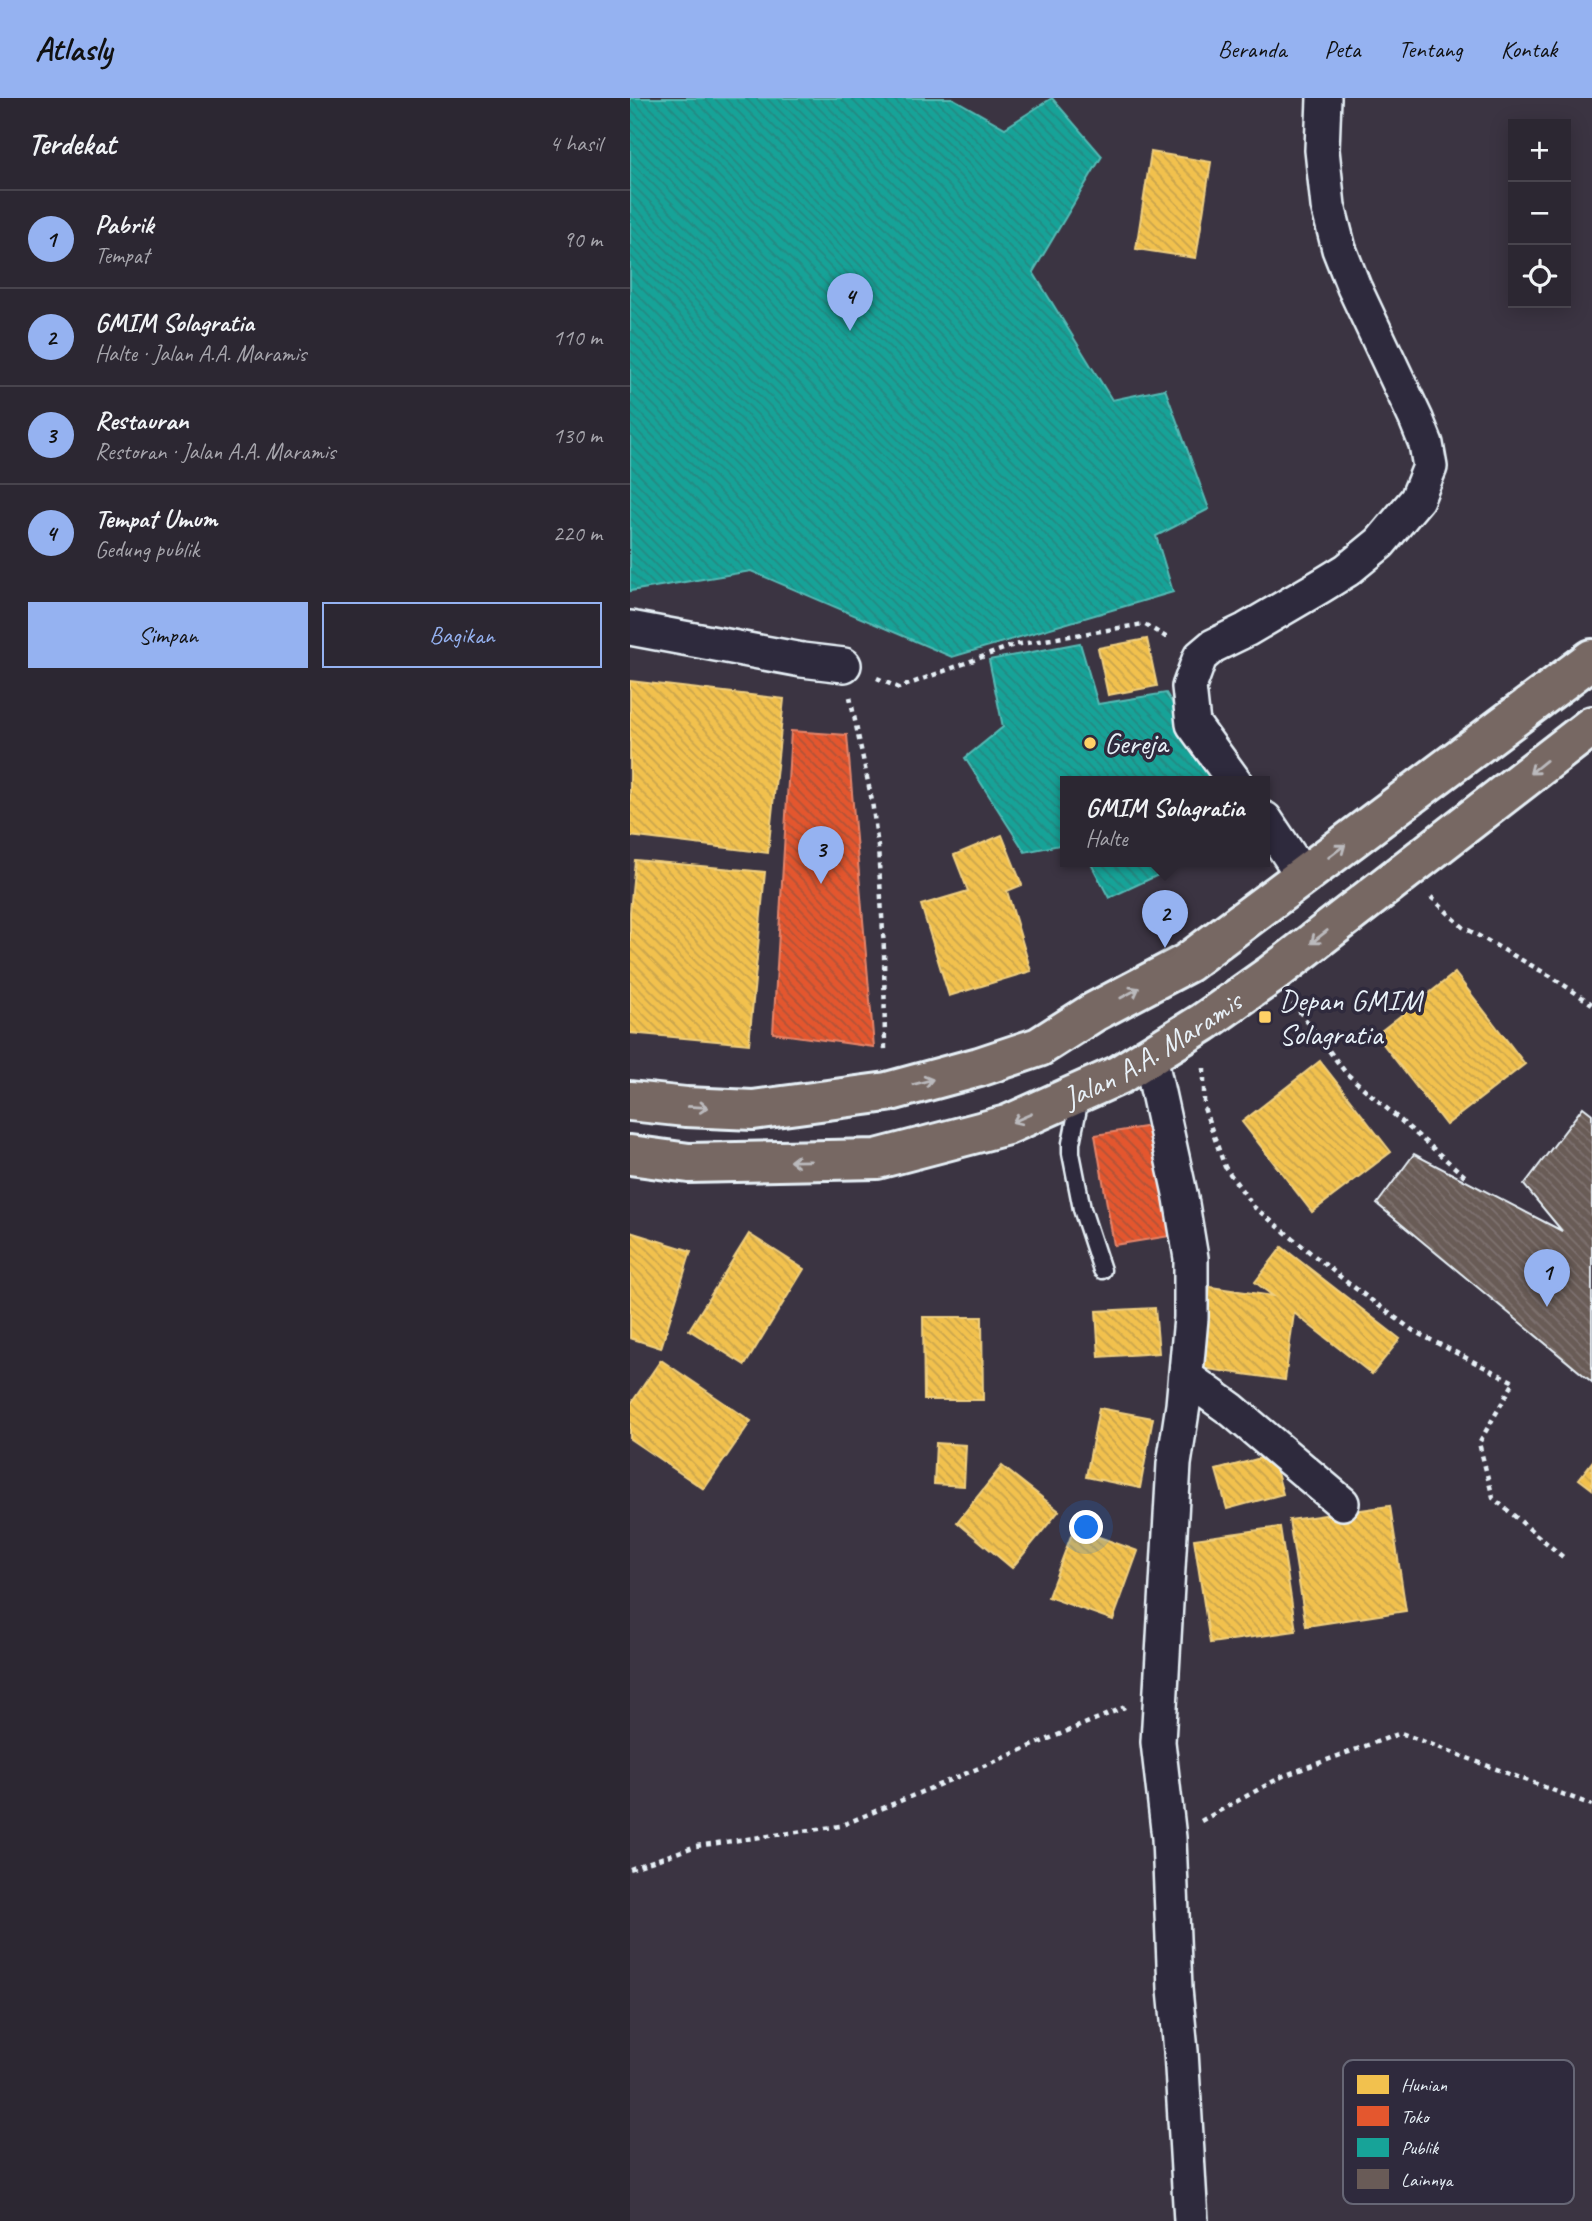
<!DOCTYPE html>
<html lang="id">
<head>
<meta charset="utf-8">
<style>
  body { margin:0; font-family:Caveat,sans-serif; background:#38333e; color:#f1f3f6 }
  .controls { position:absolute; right:21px; top:21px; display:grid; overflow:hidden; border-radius:0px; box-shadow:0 4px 18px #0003 }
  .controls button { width:63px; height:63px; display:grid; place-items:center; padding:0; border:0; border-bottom:2px solid #48444d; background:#2c2732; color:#f1f3f6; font:35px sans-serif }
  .you { position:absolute; left:457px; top:1430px; width:24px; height:24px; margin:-18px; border:5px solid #fff; border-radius:50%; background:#1a73e8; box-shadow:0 0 0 10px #1a73e833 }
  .badge { display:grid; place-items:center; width:46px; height:46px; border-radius:50%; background:#95b2f1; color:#111; font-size:23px; font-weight:700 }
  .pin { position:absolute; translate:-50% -58px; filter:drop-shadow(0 2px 4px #0008) }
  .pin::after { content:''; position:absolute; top:37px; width:24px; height:21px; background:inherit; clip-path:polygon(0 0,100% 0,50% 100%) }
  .popup { position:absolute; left:430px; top:678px; width:210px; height:91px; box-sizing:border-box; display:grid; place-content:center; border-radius:0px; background:#2c2732; filter:drop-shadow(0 2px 5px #0005); font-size:23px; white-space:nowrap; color:#a6a5ac }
  .popup b { font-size:26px; color:#f1f3f6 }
  .popup::after { content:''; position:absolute; left:50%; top:100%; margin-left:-14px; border:14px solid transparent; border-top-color:#2c2732 }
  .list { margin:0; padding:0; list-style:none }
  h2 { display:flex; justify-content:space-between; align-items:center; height:91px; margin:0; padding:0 28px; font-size:30px }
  h2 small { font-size:23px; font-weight:400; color:#a6a5ac }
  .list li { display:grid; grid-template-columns:46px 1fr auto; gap:21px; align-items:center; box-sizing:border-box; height:98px; padding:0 28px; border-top:2px solid #48444d }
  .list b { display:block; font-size:26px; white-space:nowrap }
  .list p { margin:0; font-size:23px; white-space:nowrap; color:#a6a5ac }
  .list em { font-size:23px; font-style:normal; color:#a6a5ac }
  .actions { display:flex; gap:14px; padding:21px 28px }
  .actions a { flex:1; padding:16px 0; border:2px solid #95b2f1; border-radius:0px; text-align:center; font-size:24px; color:#95b2f1 }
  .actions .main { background:#95b2f1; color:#111 }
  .icon { flex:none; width:38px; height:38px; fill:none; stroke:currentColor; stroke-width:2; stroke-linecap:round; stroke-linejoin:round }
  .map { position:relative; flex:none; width:962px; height:2123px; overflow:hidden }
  header { display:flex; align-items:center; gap:42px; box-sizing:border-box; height:98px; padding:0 35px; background:#95b2f1; color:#111 }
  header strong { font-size:33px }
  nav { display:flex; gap:38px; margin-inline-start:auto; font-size:24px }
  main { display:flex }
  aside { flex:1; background:#2c2732 }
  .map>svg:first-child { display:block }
  .homes { fill:url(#homes-back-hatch); stroke:#efcf81; stroke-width:2 }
  .shops { fill:url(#shops-back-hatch); stroke:#e5856b; stroke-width:2 }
  .public { fill:url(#public-back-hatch); stroke:#56bab5; stroke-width:2 }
  .building { fill:url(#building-back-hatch); stroke:#e8f1f8; stroke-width:2 }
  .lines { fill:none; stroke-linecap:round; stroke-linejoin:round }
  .service-casing { stroke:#e8f1f8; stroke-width:21 }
  .minor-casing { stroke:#e8f1f8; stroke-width:38 }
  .trunk-casing { stroke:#e8f1f8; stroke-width:44 }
  .path { stroke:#e8f1f8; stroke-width:4.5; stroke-dasharray:5 5; stroke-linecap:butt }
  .service { stroke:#2f2a3d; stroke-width:16 }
  .minor { stroke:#2f2a3d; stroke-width:33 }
  .trunk { stroke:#776864; stroke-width:38 }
  .oneway { stroke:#bbbabd }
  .poi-dot { fill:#ffd166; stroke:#2f2a3d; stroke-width:2.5 }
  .labels { text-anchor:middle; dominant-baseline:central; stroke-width:7; stroke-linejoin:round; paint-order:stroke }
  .poi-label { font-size:30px; fill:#e8f1f8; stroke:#2f2a3d; text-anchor:start }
  .street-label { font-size:30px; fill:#e8f1f8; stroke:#2f2a3d }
  .key { fill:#2f2a3d; stroke:#666675; stroke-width:2 }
  .key-label { font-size:19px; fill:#e8f1f8 }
</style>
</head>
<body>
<header>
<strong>Atlasly</strong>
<nav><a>Beranda</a><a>Peta</a><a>Tentang</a><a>Kontak</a></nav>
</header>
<main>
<aside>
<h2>Terdekat<small>4 hasil</small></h2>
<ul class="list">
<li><span class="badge">1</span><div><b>Pabrik</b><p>Tempat</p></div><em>90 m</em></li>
<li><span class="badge">2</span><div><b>GMIM Solagratia</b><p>Halte · Jalan A.A. Maramis</p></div><em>110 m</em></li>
<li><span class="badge">3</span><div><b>Restauran</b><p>Restoran · Jalan A.A. Maramis</p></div><em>130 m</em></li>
<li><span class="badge">4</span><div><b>Tempat Umum</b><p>Gedung publik</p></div><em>220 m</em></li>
</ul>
<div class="actions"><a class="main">Simpan</a><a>Bagikan</a></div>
</aside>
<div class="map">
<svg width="962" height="2123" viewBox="0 0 962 2123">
  <defs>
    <pattern id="homes-back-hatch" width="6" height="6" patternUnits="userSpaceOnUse" patternTransform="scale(1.75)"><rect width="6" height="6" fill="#f2c14e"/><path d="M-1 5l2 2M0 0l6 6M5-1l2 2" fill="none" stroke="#c7a34d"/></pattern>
    <pattern id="shops-back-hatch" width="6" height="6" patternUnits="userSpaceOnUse" patternTransform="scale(1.75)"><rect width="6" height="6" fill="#e4572e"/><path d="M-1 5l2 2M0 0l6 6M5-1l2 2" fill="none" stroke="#ad5238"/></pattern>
    <pattern id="public-back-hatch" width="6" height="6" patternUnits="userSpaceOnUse" patternTransform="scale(1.75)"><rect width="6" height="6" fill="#17a398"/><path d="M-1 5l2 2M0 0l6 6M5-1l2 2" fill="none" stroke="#258881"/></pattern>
    <pattern id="building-back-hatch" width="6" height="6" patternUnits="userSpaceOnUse" patternTransform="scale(1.75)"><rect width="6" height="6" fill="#695b57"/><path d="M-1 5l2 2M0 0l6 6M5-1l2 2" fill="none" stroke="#7e7370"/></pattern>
  </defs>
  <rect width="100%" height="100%" fill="#3b3442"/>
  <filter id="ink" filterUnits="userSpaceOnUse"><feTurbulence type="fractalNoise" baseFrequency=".0143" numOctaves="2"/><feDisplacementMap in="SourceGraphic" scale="14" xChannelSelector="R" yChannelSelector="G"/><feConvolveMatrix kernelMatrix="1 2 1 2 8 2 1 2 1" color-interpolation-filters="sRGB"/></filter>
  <g filter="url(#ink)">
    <path class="homes" d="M521,54L581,64L566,160L506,151Z
      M517,541L527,588L478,597L468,550Z
      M0,583L154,601L138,755L0,738Z
      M372,737L392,787L377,793L401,873L319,898L291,807L338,793L324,757Z
      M5,762L135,774L119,946L0,935V814Z
      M825,875L895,966L816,1027L746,937Z
      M690,963L761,1054L682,1114L612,1024Z
      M0,1134L61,1153L31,1250L0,1240Z
      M119,1136L174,1171L115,1267L59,1232Z
      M652,1149L770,1241L742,1276L664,1215L655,1282L570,1270L580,1189L643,1198L625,1184Z
      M525,1210L529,1255L469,1259L466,1213Z
      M293,1219H352L353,1302H294Z
      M31,1262L121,1323L74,1391L0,1341V1307Z
      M469,1310L523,1320L510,1390L456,1379Z
      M306,1345L336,1347L334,1388L304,1386Z
      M642,1357L653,1396L597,1411L586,1372Z
      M962,1364V1391L949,1381Z
      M372,1368L429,1413L382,1470L327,1424Z
      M760,1408L776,1513L676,1528L659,1422Z
      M650,1429L666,1533L580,1545L564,1441Z
      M444,1430L508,1453L483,1522L418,1499Z"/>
    <path class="shops" d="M161,633L217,637L244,949L143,935Z
      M521,1028L540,1138L484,1147L465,1037Z"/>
    <path class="public" d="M0,0H322L375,30L422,0L472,58L403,174L482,302L535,291L579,411L526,438L543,494L322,559L121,473L0,493Z
      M450,545L468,606L536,595L591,684H435V746L395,754L335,660L373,629L359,562Z
      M460,764H556L479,800Z"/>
    <path class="building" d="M953,1009L962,1016V1284L747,1106L784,1056L932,1133L894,1087Z"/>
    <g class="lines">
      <g class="service-casing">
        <path id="service" d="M451,996L441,1045V1055L452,1111L472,1172"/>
      </g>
      <g class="minor-casing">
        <path id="minor" d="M0,530L172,562L214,567
          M605,684L563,626L559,589L570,559L583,548L616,532L691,488L717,472L750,445L787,401L800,369L796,346L786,321L724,189L709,151L698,108L692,52L694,0
          M635,721L673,778
          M520,958L551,1100L561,1160V1220L553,1307L544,1366L528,1644L539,1740L545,1891L551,1953L561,2123
          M556,1279L602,1312L712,1405"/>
      </g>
      <g class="trunk-casing">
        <g id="trunk">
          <path d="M0,1003L56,1009L123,1012L257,994L349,969L409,949L464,914L557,865L962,561"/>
          <path id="s1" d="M0,1057L59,1065L247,1061L377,1027L489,977L574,924L642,876L962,628"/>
        </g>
      </g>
      <path class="path" d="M247,580L269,590L384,547L514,526L541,542
        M220,599L242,703L248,749L254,852L255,954
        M801,799L833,829L922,879L962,906
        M663,905L716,975L837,1080
        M574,970V1010L595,1069L624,1109L718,1185L785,1234L884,1284L849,1345L863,1400L933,1459
        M571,1723L653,1678L771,1635L962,1707
        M0,1771L66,1748L210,1728L495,1609"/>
      <use href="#service" class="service"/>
      <use href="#minor" class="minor"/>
      <use href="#trunk" class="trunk"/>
    </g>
    <defs><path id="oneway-shaft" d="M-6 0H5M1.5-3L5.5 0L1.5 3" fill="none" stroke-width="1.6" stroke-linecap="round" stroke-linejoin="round" transform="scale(1.75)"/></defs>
    <g class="oneway">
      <use href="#oneway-shaft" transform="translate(908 669) rotate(141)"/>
      <use href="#oneway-shaft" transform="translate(707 753) rotate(-37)"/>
      <use href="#oneway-shaft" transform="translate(689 839) rotate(142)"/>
      <use href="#oneway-shaft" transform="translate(500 895) rotate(-28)"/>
      <use href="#oneway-shaft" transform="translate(293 984) rotate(-15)"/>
      <use href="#oneway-shaft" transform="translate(68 1009) rotate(3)"/>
      <use href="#oneway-shaft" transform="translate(392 1020) rotate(156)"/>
      <use href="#oneway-shaft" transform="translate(170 1063) rotate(179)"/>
    </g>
  </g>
  <g class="poi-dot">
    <circle cx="460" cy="645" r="7"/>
    <rect x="628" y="912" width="14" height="14" rx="3.5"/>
  </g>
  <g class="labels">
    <g class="poi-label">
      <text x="474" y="645">Gereja</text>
      <text x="649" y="902">Depan GMIM<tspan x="649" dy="34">Solagratia</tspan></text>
    </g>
    <g class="street-label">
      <text stroke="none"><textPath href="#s1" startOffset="546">Jalan A.A. Maramis</textPath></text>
    </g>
  </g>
  <rect x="713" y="1962" width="231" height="144" rx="10" class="key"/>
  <rect x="727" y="1977" width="32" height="19" fill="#f2c14e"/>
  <rect x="727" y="2008" width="32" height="20" fill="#e4572e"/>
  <rect x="727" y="2040" width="32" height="19" fill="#17a398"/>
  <rect x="727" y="2071" width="32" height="20" fill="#695b57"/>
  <g class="key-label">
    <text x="771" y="1993">Hunian</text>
    <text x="771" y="2025">Toko</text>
    <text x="771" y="2056">Publik</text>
    <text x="771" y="2088">Lainnya</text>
  </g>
</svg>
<div class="controls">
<button>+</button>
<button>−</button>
<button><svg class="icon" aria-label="locate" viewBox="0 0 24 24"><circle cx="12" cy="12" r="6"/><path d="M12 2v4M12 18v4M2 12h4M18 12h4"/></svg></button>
</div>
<div class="you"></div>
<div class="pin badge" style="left:917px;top:1209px">1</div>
<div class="pin badge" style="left:535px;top:850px">2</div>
<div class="popup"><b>GMIM Solagratia</b>Halte</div>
<div class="pin badge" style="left:191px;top:786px">3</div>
<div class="pin badge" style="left:220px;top:233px">4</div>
</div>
</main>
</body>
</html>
